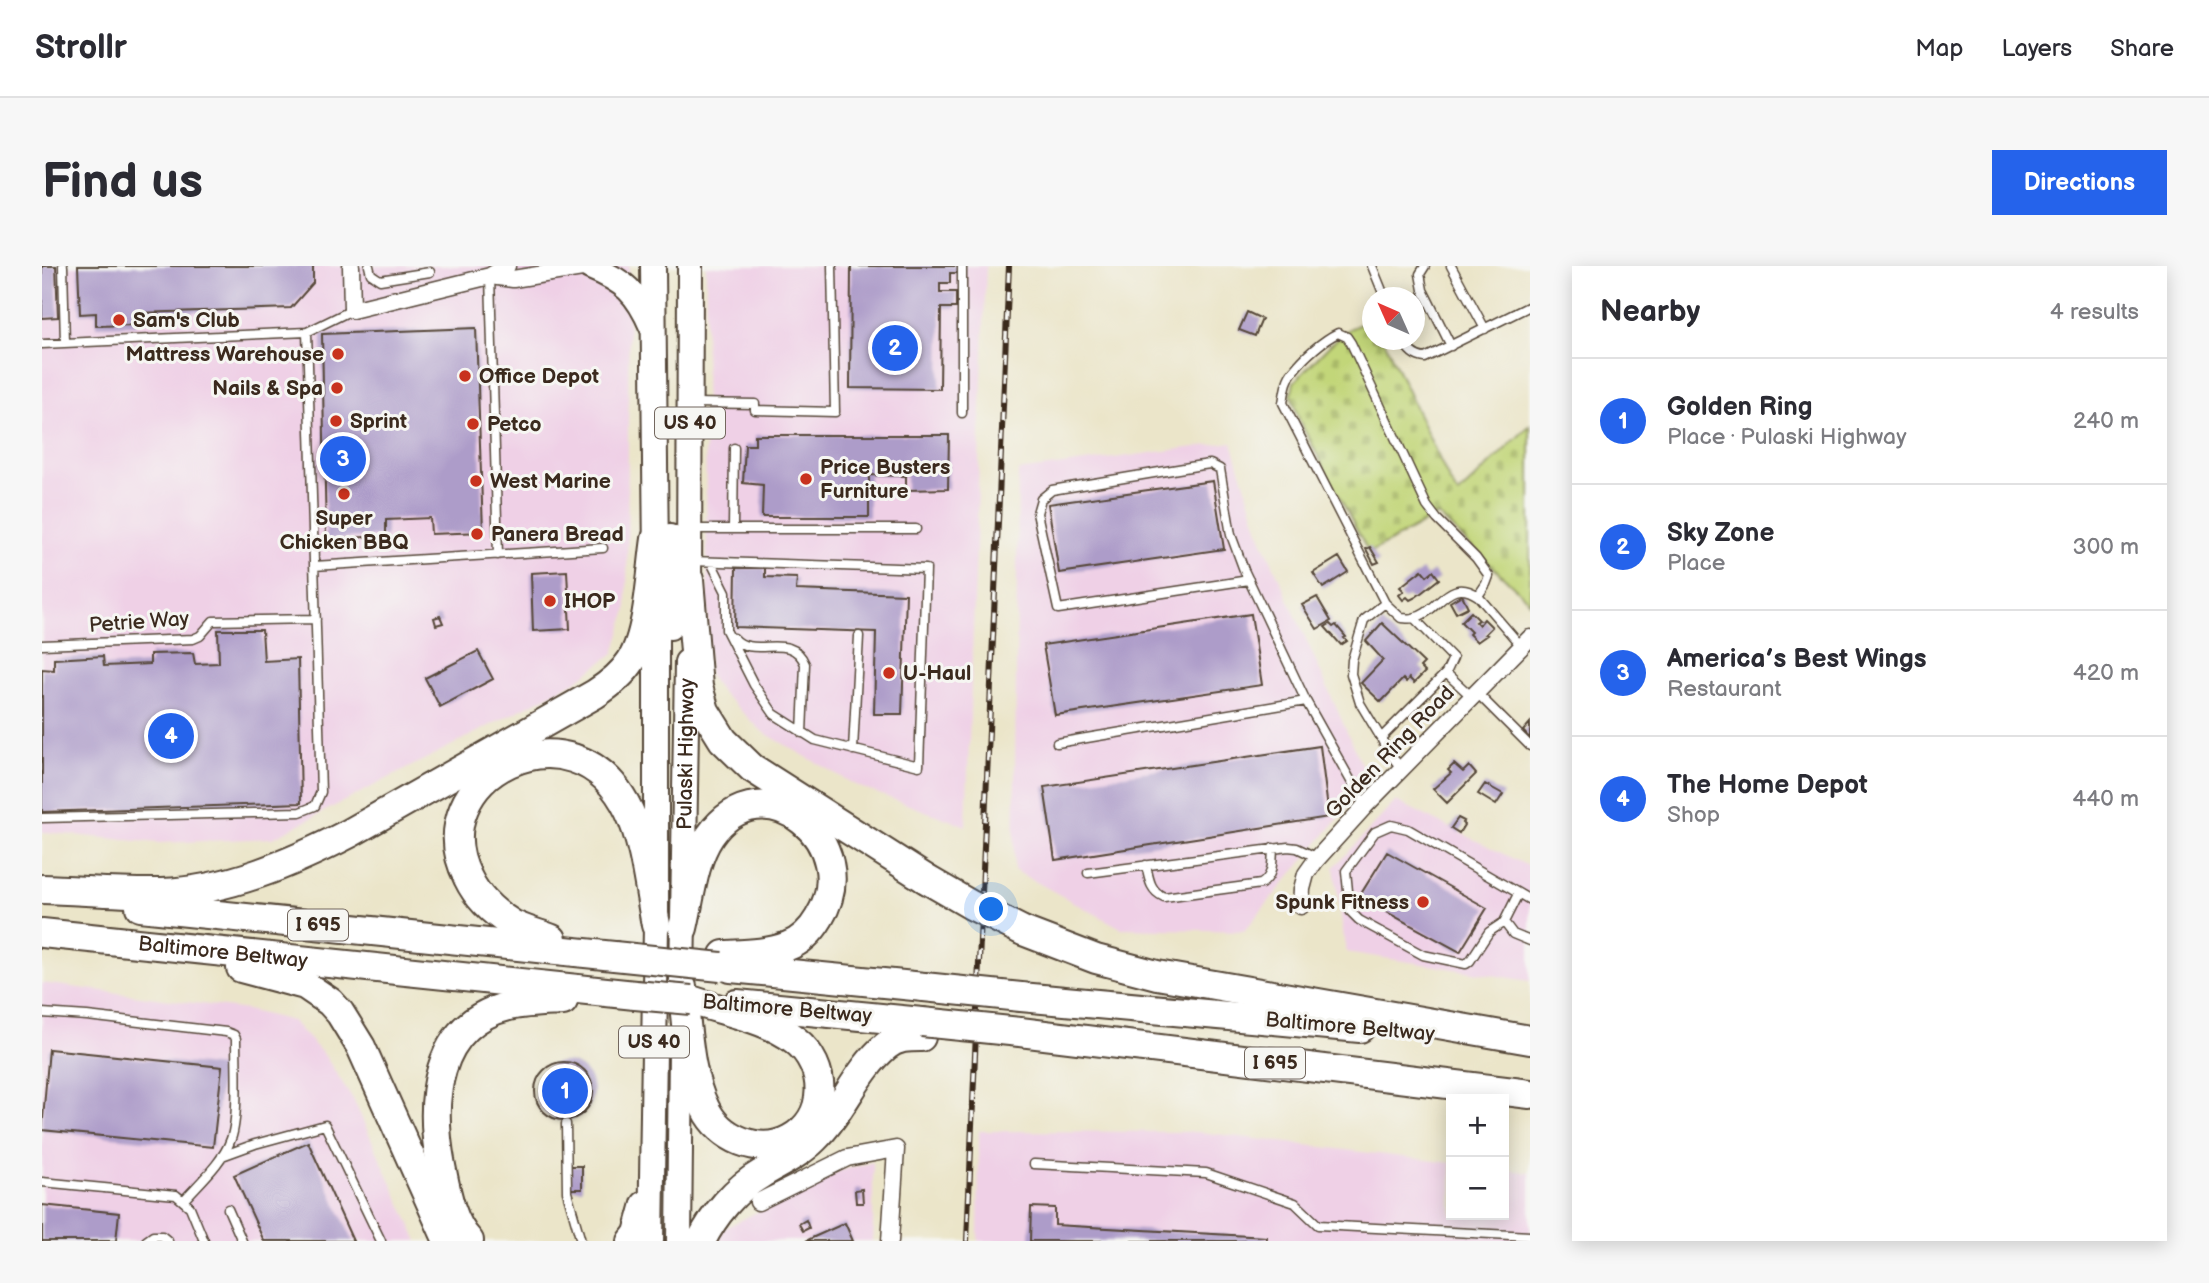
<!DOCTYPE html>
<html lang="en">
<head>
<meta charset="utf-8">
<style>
  body { margin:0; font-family:"Balsamiq Sans",sans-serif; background:#f7f7f7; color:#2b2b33 }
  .controls { position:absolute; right:21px; bottom:21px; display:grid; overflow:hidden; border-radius:0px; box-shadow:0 4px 18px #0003 }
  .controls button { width:63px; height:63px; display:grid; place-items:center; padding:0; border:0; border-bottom:2px solid #e1e1e2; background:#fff; color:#2b2b33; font:35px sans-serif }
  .compass { position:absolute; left:1320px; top:21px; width:63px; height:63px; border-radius:50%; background:#fff; box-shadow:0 4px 18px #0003; rotate:315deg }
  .you { position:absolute; left:950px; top:644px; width:24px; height:24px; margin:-18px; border:5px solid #fff; border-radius:50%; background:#1a73e8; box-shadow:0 0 0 10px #1a73e833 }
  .badge { display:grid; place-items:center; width:46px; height:46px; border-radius:50%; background:#2563eb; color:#fff; font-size:23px; font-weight:700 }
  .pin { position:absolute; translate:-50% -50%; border:4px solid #fff; box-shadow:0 2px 7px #0006 }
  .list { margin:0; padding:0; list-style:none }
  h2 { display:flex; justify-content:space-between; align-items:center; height:91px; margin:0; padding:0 28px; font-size:30px }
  h2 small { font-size:23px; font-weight:400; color:#7c7c81 }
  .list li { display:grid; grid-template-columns:46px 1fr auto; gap:21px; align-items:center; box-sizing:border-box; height:126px; padding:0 28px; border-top:2px solid #e1e1e2 }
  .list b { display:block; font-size:26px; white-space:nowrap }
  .list p { margin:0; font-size:23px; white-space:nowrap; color:#7c7c81 }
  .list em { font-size:23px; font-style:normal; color:#7c7c81 }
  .map { position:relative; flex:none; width:1488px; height:975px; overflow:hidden; border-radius:0px }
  header { display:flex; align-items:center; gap:42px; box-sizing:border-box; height:98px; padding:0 35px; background:#fff; border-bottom:2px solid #e1e1e2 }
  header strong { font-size:33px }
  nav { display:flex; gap:38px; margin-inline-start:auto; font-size:24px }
  .intro { display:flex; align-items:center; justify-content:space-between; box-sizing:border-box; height:168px; padding:0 42px }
  h1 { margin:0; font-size:49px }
  .button { padding:18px 32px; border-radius:0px; background:#2563eb; color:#fff; font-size:24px; font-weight:700 }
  main { display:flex; gap:42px; padding:0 42px }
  aside { flex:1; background:#fff; border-radius:0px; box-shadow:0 4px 18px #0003 }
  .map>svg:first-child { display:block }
  .built { fill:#efd0e6 }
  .cemetery { fill:url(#cemetery-stones); stroke:#7e804c; stroke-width:2 }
  .building { fill:#ad9cc9 }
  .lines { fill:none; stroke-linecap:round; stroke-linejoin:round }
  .service-casing { stroke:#554638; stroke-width:11 }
  .minor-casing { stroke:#554638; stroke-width:19 }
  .trunk-casing { stroke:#554638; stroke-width:28 }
  .motorway-casing { stroke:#554638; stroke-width:32 }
  .service { stroke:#fff; stroke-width:8 }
  .minor { stroke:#fff; stroke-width:16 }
  .trunk { stroke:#fff; stroke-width:24 }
  .motorway { stroke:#fff; stroke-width:28 }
  .rail-casing { stroke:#3b2a1e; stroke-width:6 }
  .rail { stroke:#f6f6f2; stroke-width:3.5; stroke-dasharray:10; stroke-linecap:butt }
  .motorway-bridge-casing { stroke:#554638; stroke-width:32; stroke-linecap:butt }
  .motorway-bridge { stroke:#fff; stroke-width:28 }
  .poi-dot { fill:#c8321e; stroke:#f6f6f2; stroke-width:2.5 }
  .labels { text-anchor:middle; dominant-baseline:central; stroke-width:6; stroke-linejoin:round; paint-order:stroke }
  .shield { fill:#f6f6f2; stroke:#73675e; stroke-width:2 }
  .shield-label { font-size:19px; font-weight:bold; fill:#3b2a1e }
  .poi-label { font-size:21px; font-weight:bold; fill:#3b2a1e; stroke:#f6f6f2; text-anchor:start }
  .street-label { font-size:21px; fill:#3b2a1e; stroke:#f6f6f2 }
</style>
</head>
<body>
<header>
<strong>Strollr</strong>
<nav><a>Map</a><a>Layers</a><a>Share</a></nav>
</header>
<div class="intro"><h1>Find us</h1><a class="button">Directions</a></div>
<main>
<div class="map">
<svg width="1488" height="975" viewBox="0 0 1488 975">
  <defs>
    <pattern id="cemetery-stones" width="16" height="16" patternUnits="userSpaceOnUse" patternTransform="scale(1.75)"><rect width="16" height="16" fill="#c2d679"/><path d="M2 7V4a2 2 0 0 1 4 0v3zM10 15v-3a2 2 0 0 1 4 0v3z" fill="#a8b868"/></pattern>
  </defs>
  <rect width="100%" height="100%" fill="#f6f6f2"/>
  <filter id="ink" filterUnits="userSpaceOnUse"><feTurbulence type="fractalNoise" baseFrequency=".0143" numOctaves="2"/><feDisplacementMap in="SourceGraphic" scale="14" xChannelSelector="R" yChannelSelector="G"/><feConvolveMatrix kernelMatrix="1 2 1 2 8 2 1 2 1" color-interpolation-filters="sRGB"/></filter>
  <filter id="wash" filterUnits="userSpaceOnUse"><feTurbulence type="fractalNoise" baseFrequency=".00686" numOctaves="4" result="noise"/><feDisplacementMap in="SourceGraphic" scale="28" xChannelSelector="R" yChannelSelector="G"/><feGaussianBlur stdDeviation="1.57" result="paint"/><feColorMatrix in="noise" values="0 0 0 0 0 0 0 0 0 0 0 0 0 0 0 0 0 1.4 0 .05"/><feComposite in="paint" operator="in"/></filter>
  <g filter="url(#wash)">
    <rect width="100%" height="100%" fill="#ebe5c9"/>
    <path class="built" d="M0,0H587L585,344L572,387L534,415L231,572L117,577L0,566Z
      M664,0H944L924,560L815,520L721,466L679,426L667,410L663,167Z
      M1190,176L1219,271L1327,516L1202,665L1079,662L972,604L976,205Z
      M1354,535L1488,601V715L1304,686L1292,601Z
      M0,717L205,744L250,755L283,790L311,833L376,975H0Z
      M937,865L1158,866L1409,897V949H1462V903L1488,907V975H936Z
      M831,896V975H675L679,964L797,905Z"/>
    <path class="cemetery" d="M1330,53V74H1342L1408,216L1416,229L1488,159V336L1396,249L1327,287L1258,156L1249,129L1252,116L1288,79L1307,63Z"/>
    <g id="blocks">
      <path class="building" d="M0,0H14L16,51L0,52Z
        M36,0H271V17L249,42L95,47V59L54,60V47L38,48Z
        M809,0H916V7H908V17H898V26H914V42H899L898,123L808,122Z
        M1205,46L1220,53L1213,70L1197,64Z
        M434,62L441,266L389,268L388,252L344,254V270L284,273L280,68Z
        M713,169H907L906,223L864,224V210L827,209V251H720L721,219L701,217L703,179H713Z
        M1171,215L1182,283L1017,307L1006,238Z
        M1328,281L1337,296L1332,298L1324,283Z
        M1297,291L1306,306L1281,322L1271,307Z
        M694,302H723V311L755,312L754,324L864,328L860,448H832L834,366L693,361Z
        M1380,304L1385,310L1391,305L1397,313L1374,331L1368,334L1365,331L1361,334L1357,329L1362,325L1358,321Z
        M525,305L528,363L491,365L489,307Z
        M1420,329L1426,341L1414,347L1408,336Z
        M1275,331L1289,355L1275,363L1260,339Z
        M1429,346L1437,354L1434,356L1437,359L1442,353L1450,361L1443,368L1445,369L1435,376L1427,368L1429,366L1419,356Z
        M1209,348L1220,419L1013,449L1001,379Z
        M398,350L401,357L394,359L392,352Z
        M1340,357L1382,397L1378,401L1383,406L1372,417L1367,412L1364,416L1361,413L1339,436L1319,417L1341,394L1324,375Z
        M1288,358L1291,361L1294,359L1304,371L1302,372L1305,375L1299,379L1283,361Z
        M176,364H220L222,395L256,393L259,537L0,546V403L12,404V393L61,390L62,400L108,398V388L151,387L153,398L177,397Z
        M436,385L451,413L398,441L383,412Z
        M1488,457V473L1481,465Z
        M1278,480L1287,551L1013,594L1002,521Z
        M1412,498L1421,506L1427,500L1434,508L1405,537L1391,523L1409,507L1406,504Z
        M1443,518L1461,528L1454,539L1436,528Z
        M1416,552L1422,555L1420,557L1422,559L1417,567L1409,562Z
        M1345,586L1445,642L1418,686L1317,631Z
        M7,783L180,801L171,881L0,864Z
        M493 825a29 29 0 1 1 58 0a29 29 0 1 1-58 0Z
        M266,876L311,975H222L192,909Z
        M528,900H540V923H528Z
        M820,923L821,937H814L813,924Z
        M0,939L77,947L74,975H0Z
        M989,941L1013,942V959L1224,971V975H988Z
        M764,954L767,962L761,965L757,958Z
        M803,957L811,975H764L772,971Z"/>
    </g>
  </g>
  <g filter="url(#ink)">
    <use href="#blocks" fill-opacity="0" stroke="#554638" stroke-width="2"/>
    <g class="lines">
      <g class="service-casing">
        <path id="service" d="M21,0L23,77
          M327,0L329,8L338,14L388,6
          M1330,0L1343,32
          M1383,0L1378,8L1381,24L1409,80
          M1409,0L1443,63
          M448,10L456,289
          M1296,67L1305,71L1309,77L1385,240L1395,253L1434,292L1447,310L1444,318L1436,330C1406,309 1396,348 1371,352C1367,353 1363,352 1359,352L1343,337L1241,137C1243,125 1244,113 1252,104C1262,91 1281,74 1296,67Z
          M1361,74C1365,83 1372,91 1383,92L1488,40
          M0,78L265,66L310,44
          M651,137L713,138V144L793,146L790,0
          M920,147V0
          M691,262L692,182
          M651,263H874
          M650,295L884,303L877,500L773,474L732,448L712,419L684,364V326L669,296
          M272,300L561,282
          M1207,314L1016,343L995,247L999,233L1010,224L1154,200L1168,198L1178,203L1189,269L1202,304L1264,435L1323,540
          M1436,330L1480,381
          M1372,352L1411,392L1404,407
          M692,372C711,394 749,364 763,398L760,467
          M0,379L151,373L158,370L171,355L274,353
          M1435,427L1488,480
          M1339,472L1318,437L1309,408L1310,394L1322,354L1343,337
          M1015,477L1264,435
          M811,484L817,370
          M1360,503L1346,486L1339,472L1404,407L1430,431
          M0,552L258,546L273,540L279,526L265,66
          M1104,599C1107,613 1108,625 1122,631L1219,618C1232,610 1230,596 1231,582
          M1046,607L1246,581L1255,582L1276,592
          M1476,628L1462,656L1471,668L1488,675
          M1462,656L1447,666L1428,695L1424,698L1381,689L1317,654L1308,645L1304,605L1333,566L1349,559L1366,563L1488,634
          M0,747L45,750L184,766L192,769L194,773C194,798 197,851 189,873C181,896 158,916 142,934
          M524,858L525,926L539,975
          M180,890L213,878L283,859L339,975
          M992,898L1164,907L1253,937L1276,959L1488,970
          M0,916L134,929L148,941L162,975
          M186,943L200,975
          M104,975L111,970H120L126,975"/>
      </g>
      <g class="minor-casing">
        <path id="minor" d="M309,0L310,44L448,10L465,0
          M448,10L471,13L553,0
          M1259,640L1260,623L1264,608L1274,594L1323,540L1488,372
          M716,936L805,892L854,883L848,975"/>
      </g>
      <g class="trunk-casing">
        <g id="trunk">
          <path d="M611,0L614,293"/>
          <path d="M548,1C582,15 595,26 610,61"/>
          <path d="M628,271V361"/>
          <path d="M647,332L648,0"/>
          <path id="s1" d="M640,717L645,396"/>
          <path d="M588,975L594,967L602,938"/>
          <path d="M609,975L614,659V337"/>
          <path d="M637,975L639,785"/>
        </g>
      </g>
      <g class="motorway-casing">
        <g id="motorway">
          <path d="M647,314L656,421L663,445L681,474L710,502L884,613"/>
          <path d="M0,623C39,624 80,628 119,627C185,625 250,597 308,567L553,428C567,419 580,409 589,395C607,368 609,306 614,273"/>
          <path d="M98,641L572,690"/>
          <path d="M641,662C648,633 651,595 668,570C722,493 823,578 777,652C770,664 759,675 746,680C726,688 703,688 682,689"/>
          <path d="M981,665L1054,693L1115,709L1488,774"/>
          <path id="s2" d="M0,667L593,729"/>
          <path d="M510,673C497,668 482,664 470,658C452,647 435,631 426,612C375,511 532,429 587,545C603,578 607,623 614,659"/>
          <path d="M199,702L263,719L288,736L298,747L319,781L406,975"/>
          <path d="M689,702L882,721"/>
          <path d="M640,721C645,759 646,808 663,842C677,872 717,890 748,873C787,852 786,800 753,774C725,752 683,746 649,734"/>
          <path d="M979,731L1318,762"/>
          <path d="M695,738L880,756"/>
          <path d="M978,766L1488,828"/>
          <path d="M427,975C409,956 404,925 399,900C387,837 391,758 467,740C484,736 503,736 521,735"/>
          <path d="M659,975C672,949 693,923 719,908C737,897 757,888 772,873C801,845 814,805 844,780C855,771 866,771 879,771"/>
        </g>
      </g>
      <use href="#service" class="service"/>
      <use href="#minor" class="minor"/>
      <use href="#trunk" class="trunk"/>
      <use href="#motorway" class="motorway"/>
      <g class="rail-casing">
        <path id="rail" d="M925,975L967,0"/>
      </g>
      <use href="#rail" class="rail"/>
      <g class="motorway-bridge-casing">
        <path id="motorway-bridge" d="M884,613L929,639L981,665
          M572,690L679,701
          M882,721L979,731
          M593,729L649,734
          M880,756L978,766"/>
      </g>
      <use href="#motorway-bridge" class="motorway-bridge"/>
    </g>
  </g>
  <g class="poi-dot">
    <circle cx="77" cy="54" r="7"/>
    <circle cx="296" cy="88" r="7"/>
    <circle cx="423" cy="110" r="7"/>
    <circle cx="295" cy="122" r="7"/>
    <circle cx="294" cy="155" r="7"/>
    <circle cx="431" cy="158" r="7"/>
    <circle cx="764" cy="213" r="7"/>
    <circle cx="434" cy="215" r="7"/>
    <circle cx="302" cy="228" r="7"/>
    <circle cx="435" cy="268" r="7"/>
    <circle cx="508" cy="335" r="7"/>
    <circle cx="847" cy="407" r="7"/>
    <circle cx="1381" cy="636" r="7"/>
  </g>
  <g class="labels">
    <g class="shield">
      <rect x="613" y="141.5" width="70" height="31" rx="5"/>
      <rect x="246" y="643.5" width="60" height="31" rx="5"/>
      <rect x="577" y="760.5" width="70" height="31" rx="5"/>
      <rect x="1203" y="781.5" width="60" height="31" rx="5"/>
    </g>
    <g class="shield-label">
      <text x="648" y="157">US 40</text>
      <text x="276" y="659">I 695</text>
      <text x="612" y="776">US 40</text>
      <text x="1233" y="797">I 695</text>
    </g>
    <g class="poi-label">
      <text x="91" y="54">Sam's Club</text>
      <text x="282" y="88" text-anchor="end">Mattress Warehouse</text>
      <text x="437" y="110">Office Depot</text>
      <text x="281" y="122" text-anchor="end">Nails &amp; Spa</text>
      <text x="308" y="155">Sprint</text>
      <text x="445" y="158">Petco</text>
      <text x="778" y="201">Price Busters<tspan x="778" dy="24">Furniture</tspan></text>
      <text x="448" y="215">West Marine</text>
      <text x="302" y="252" text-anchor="middle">Super<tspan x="302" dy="24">Chicken BBQ</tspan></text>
      <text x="449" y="268">Panera Bread</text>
      <text x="522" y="335">IHOP</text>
      <text x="861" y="407">U-Haul</text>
      <text x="1367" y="636" text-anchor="end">Spunk Fitness</text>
    </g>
    <g class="street-label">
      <text transform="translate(97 356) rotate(-4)">Petrie Way</text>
      <text transform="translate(1348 486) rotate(-46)">Golden Ring Road</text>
      <text stroke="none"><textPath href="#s1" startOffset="229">Pulaski Highway</textPath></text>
      <text stroke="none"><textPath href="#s2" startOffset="182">Baltimore Beltway</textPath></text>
      <text transform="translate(745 743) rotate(5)">Baltimore Beltway</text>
      <text transform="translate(1308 761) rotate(5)">Baltimore Beltway</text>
    </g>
  </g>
</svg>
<div class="controls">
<button>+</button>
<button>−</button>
</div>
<svg class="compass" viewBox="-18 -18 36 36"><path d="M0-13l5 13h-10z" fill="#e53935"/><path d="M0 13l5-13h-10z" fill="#7c7c81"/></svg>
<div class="you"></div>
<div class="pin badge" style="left:523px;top:825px">1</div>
<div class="pin badge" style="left:853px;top:82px">2</div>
<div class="pin badge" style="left:301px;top:193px">3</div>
<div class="pin badge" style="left:129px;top:470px">4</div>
</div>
<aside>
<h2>Nearby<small>4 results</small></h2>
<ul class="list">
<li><span class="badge">1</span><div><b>Golden Ring</b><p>Place · Pulaski Highway</p></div><em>240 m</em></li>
<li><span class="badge">2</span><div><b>Sky Zone</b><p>Place</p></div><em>300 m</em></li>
<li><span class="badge">3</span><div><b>America’s Best Wings</b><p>Restaurant</p></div><em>420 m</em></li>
<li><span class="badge">4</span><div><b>The Home Depot</b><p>Shop</p></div><em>440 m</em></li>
</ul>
</aside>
</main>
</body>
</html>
